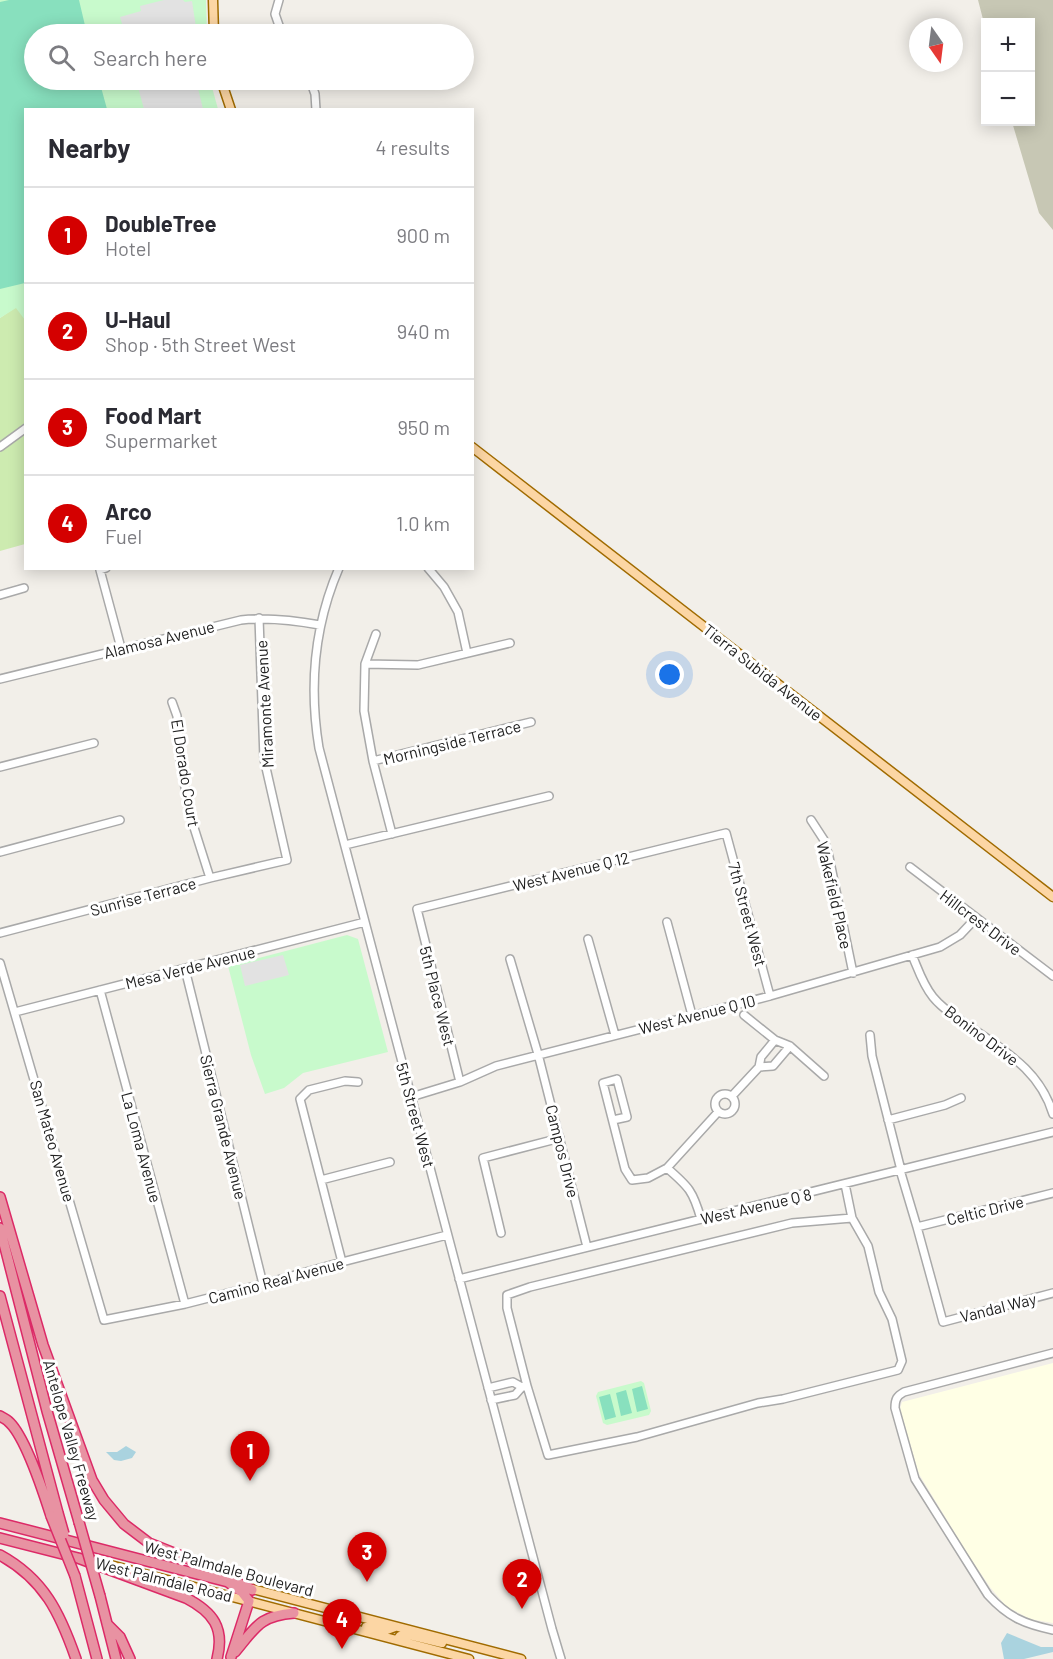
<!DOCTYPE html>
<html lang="en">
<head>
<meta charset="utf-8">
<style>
  body { margin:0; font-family:Barlow,sans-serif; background:#f2f2f3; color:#2b2b33 }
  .controls { position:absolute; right:18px; top:18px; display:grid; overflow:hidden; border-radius:0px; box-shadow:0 3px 15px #0003 }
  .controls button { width:54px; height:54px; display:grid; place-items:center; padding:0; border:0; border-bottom:2px solid #e1e1e2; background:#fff; color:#2b2b33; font:30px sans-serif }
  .compass { position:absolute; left:909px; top:18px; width:54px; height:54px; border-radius:50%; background:#fff; box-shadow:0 3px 15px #0003; rotate:166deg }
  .you { position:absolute; left:670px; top:675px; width:21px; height:21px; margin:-15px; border:4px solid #fff; border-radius:50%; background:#1a73e8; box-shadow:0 0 0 9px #1a73e833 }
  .badge { display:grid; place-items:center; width:39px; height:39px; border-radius:50%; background:#d40000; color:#fff; font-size:20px; font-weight:700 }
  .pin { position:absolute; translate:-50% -50px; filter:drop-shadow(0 2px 3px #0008) }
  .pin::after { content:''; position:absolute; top:32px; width:21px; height:18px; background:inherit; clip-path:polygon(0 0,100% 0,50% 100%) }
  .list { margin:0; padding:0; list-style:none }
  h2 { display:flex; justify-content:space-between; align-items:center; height:78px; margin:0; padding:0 24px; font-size:26px }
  h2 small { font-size:20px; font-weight:400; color:#7c7c81 }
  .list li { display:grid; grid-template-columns:39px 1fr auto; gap:18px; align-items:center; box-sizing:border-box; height:96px; padding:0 24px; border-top:2px solid #e1e1e2 }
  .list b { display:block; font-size:22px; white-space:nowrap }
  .list p { margin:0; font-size:20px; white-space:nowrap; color:#7c7c81 }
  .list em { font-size:20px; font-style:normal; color:#7c7c81 }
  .icon { flex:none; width:33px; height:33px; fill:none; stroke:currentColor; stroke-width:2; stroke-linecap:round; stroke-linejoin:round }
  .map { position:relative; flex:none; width:1053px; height:1659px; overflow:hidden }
  .search { position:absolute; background:#fff; box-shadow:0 3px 15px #0003; left:24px; top:24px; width:450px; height:66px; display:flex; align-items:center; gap:15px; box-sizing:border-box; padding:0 21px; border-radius:33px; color:#7c7c81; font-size:22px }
  .panel { position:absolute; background:#fff; box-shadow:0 3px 15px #0003; left:24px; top:108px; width:450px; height:462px; border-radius:0px }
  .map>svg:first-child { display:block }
  .education { fill:#ffffe5 }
  .construction { fill:#c7c7b4 }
  .grass { fill:#cdebb0 }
  .park { fill:#c8facc }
  .pitch { fill:#88e0be }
  .parking { fill:#e2e2e2 }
  .water { fill:#aad3df }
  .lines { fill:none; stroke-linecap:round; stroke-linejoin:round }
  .minor-casing { stroke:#a9a9a9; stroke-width:10 }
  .major-casing { stroke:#a06b00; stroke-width:11 }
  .highway-casing { stroke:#dc2a67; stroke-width:12 }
  .minor { stroke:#fff; stroke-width:7 }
  .major { stroke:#fcd6a4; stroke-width:8 }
  .highway { stroke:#e892a2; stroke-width:9 }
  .highway-bridge-casing { stroke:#dc2a67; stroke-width:12; stroke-linecap:butt }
  .highway-bridge { stroke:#e892a2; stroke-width:9 }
  .labels { text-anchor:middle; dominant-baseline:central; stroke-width:6; stroke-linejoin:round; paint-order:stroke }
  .street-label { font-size:16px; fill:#222; stroke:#fff }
</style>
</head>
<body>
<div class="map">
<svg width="1053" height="1659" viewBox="0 0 1053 1659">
  <rect width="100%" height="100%" fill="#f2efe9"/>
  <path class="education" d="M1053,1363V1623L1030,1619L1006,1606L990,1587L969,1556L919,1474L900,1409L902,1402Z"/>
  <path class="construction" d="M978,0H1053V230L1039,213L1012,122H1030V22H986L985,27Z"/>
  <path class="grass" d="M16,307L26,320L25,544L0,551V318Z"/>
  <path class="park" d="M0,0H206L207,34H34V80H210L218,109L26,110L25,320L16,308L0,318Z
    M347,935L358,939L388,1052L303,1073L284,1088L265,1094L251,1055L228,966Z
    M641,1381L644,1383L651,1411L649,1415L607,1425L603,1423L596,1396L598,1392Z"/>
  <path class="pitch" d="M9,0H79L87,34H34V80H99L107,109L26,110L25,283L0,289V2Z
    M642,1386L648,1409L637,1412L632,1389Z
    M626,1390L632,1413L621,1416L616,1393Z
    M610,1394L616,1417L605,1420L599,1397Z"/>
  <path class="parking" d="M164,0H183L185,2L192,1L197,34H125L120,17L141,11L140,6Z
    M136,80H196L203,109H144Z
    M283,955L289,975L245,986L240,965Z"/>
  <path class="water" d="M126,1446L136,1452L132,1458L121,1461L114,1460L106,1452H117Z
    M1007,1633L1041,1647H1053V1652L1024,1659H1004L1001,1643Z"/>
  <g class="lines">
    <g class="minor-casing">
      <path id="minor" d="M279,0L275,14L282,34
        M310,80L315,94L316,110
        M0,447L26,428
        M106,568L100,570L121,648
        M339,568C314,626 309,687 319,748L552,1629L561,1659
        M428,568L444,587L458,612L467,653
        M0,595L24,588
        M376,634L365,664L364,711L373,761L392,834
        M365,664L418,665L510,643
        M0,679L241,620C268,617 293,620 320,625
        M172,702L177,716L180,759L190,815L210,878
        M373,761L531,722
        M0,767L94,743
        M811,820L824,840L829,857L853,973
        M345,845L549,796
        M0,852L120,820
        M910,867L1053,976
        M667,922L692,1015
        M0,933L210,878L287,860L264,759L259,618
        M588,939L615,1035
        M912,955C918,969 923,985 933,997C941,1007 954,1016 965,1023C1002,1050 1039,1068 1053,1114
        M510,959L538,1054L587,1247
        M0,963L104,1320L185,1304L263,1284L342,1262L447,1235
        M185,969L263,1284
        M100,990L185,1304
        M15,1012L365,922
        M744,1015L775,1040
        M870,1035L872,1056L901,1170
        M759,1067L773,1066L790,1046
        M460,1082L417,909L726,833L770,996
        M715 1104a10 10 0 1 1 20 0a10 10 0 1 1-20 0Z
        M732,1096L759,1067L761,1057L775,1040L790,1046L824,1076
        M411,1097L460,1082L496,1066L770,996L940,947L960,935L976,918
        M613,1120L627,1117L617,1079L603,1083L625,1169L632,1180L648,1178L667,1168L718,1112
        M888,1120L945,1105L961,1098
        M667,1168C689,1187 693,1191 701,1219
        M900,1170L917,1227L943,1322L1053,1293
        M321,1180L390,1162
        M845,1184L852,1218
        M917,1227L1053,1193
        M501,1233L483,1158L560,1138
        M342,1262L300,1099L309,1090L345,1081L358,1082
        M459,1279L1053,1132
        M1053,1353L904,1392C897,1396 895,1399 895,1408L915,1479L988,1595C1008,1617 1024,1624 1053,1630
        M522,1387L527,1386L548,1455L637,1437L758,1403L783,1399L898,1370L902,1361L892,1319L879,1292L868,1246L852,1218L792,1223L530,1287L507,1295V1308L527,1386
        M488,1388L513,1382L522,1387L515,1395L491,1400"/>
    </g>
    <g class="major-casing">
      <path id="major" d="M213,0L214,34
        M221,80L231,110
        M472,447L1053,897
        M95,1561L469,1659
        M245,1587L521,1659
        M366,1627L387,1630L395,1627
        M397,1640L400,1636L405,1634L442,1643"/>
    </g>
    <g class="highway-casing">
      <path id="highway" d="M0,1197L43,1345L92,1480L104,1500L124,1524L149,1543L194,1561L252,1590
        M0,1228L47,1411L79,1522
        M0,1296L58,1513
        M0,1416C3,1418 6,1419 8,1421C25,1435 44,1494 51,1516
        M0,1523L228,1582L242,1592L249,1601L231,1657
        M0,1538L78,1558L186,1598C213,1612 225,1628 217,1659
        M0,1555C44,1579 60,1613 76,1659
        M75,1576L97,1659
        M100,1596L116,1659
        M107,1624L120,1637L130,1659
        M235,1652C256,1627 259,1616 294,1613"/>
    </g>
    <use href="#minor" class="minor"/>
    <use href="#major" class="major"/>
    <use href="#highway" class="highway"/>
    <g class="highway-bridge-casing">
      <path id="highway-bridge" d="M58,1513L64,1534
        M51,1516L75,1576
        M79,1522L100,1596"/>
    </g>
    <use href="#highway-bridge" class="highway-bridge"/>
  </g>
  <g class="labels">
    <g class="street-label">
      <text transform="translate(159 639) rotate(-14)">Alamosa Avenue</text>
      <text transform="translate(763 672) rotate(38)">Tierra Subida Avenue</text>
      <text transform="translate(264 704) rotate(-93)">Miramonte Avenue</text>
      <text transform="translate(452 742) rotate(-14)">Morningside Terrace</text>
      <text transform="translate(186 773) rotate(81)">El Dorado Court</text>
      <text transform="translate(571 871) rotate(-14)">West Avenue Q 12</text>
      <text transform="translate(835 895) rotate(77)">Wakefield Place</text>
      <text transform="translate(143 896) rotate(-15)">Sunrise Terrace</text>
      <text transform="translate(748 914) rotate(75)">7th Street West</text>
      <text transform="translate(981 922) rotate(37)">Hillcrest Drive</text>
      <text transform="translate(190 967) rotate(-14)">Mesa Verde Avenue</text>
      <text transform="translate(438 996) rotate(76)">5th Place West</text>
      <text transform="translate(697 1014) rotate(-14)">West Avenue Q 10</text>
      <text transform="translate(982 1035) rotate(37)">Bonino Drive</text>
      <text transform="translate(416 1115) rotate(75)">5th Street West</text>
      <text transform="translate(224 1127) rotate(76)">Sierra Grande Avenue</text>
      <text transform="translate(53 1141) rotate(74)">San Mateo Avenue</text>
      <text transform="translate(142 1147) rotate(75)">La Loma Avenue</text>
      <text transform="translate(563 1151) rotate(76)">Campos Drive</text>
      <text transform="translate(756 1206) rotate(-13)">West Avenue Q 8</text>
      <text transform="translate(985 1210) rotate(-14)">Celtic Drive</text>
      <text transform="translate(276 1280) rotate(-15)">Camino Real Avenue</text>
      <text transform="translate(998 1307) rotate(-14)">Vandal Way</text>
      <text transform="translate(72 1440) rotate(74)">Antelope Valley Freeway</text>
      <text transform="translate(229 1568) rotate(15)">West Palmdale Boulevard</text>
      <text transform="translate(164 1579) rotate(14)">West Palmdale Road</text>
    </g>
  </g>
</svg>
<div class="controls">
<button>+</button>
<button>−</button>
</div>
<svg class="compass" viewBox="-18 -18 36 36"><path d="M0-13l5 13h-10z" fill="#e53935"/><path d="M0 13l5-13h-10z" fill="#7c7c81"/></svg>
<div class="you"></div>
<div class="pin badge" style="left:250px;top:1481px">1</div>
<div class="pin badge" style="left:522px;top:1609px">2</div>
<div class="pin badge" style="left:367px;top:1582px">3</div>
<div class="pin badge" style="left:342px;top:1649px">4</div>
<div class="search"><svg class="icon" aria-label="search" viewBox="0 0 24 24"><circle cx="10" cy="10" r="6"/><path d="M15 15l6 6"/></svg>Search here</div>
<section class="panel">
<h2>Nearby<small>4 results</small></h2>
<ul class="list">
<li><span class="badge">1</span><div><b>DoubleTree</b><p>Hotel</p></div><em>900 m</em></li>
<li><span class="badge">2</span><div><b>U-Haul</b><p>Shop · 5th Street West</p></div><em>940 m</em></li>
<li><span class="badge">3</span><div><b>Food Mart</b><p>Supermarket</p></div><em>950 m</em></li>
<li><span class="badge">4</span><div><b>Arco</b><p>Fuel</p></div><em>1.0 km</em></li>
</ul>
</section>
</div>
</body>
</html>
